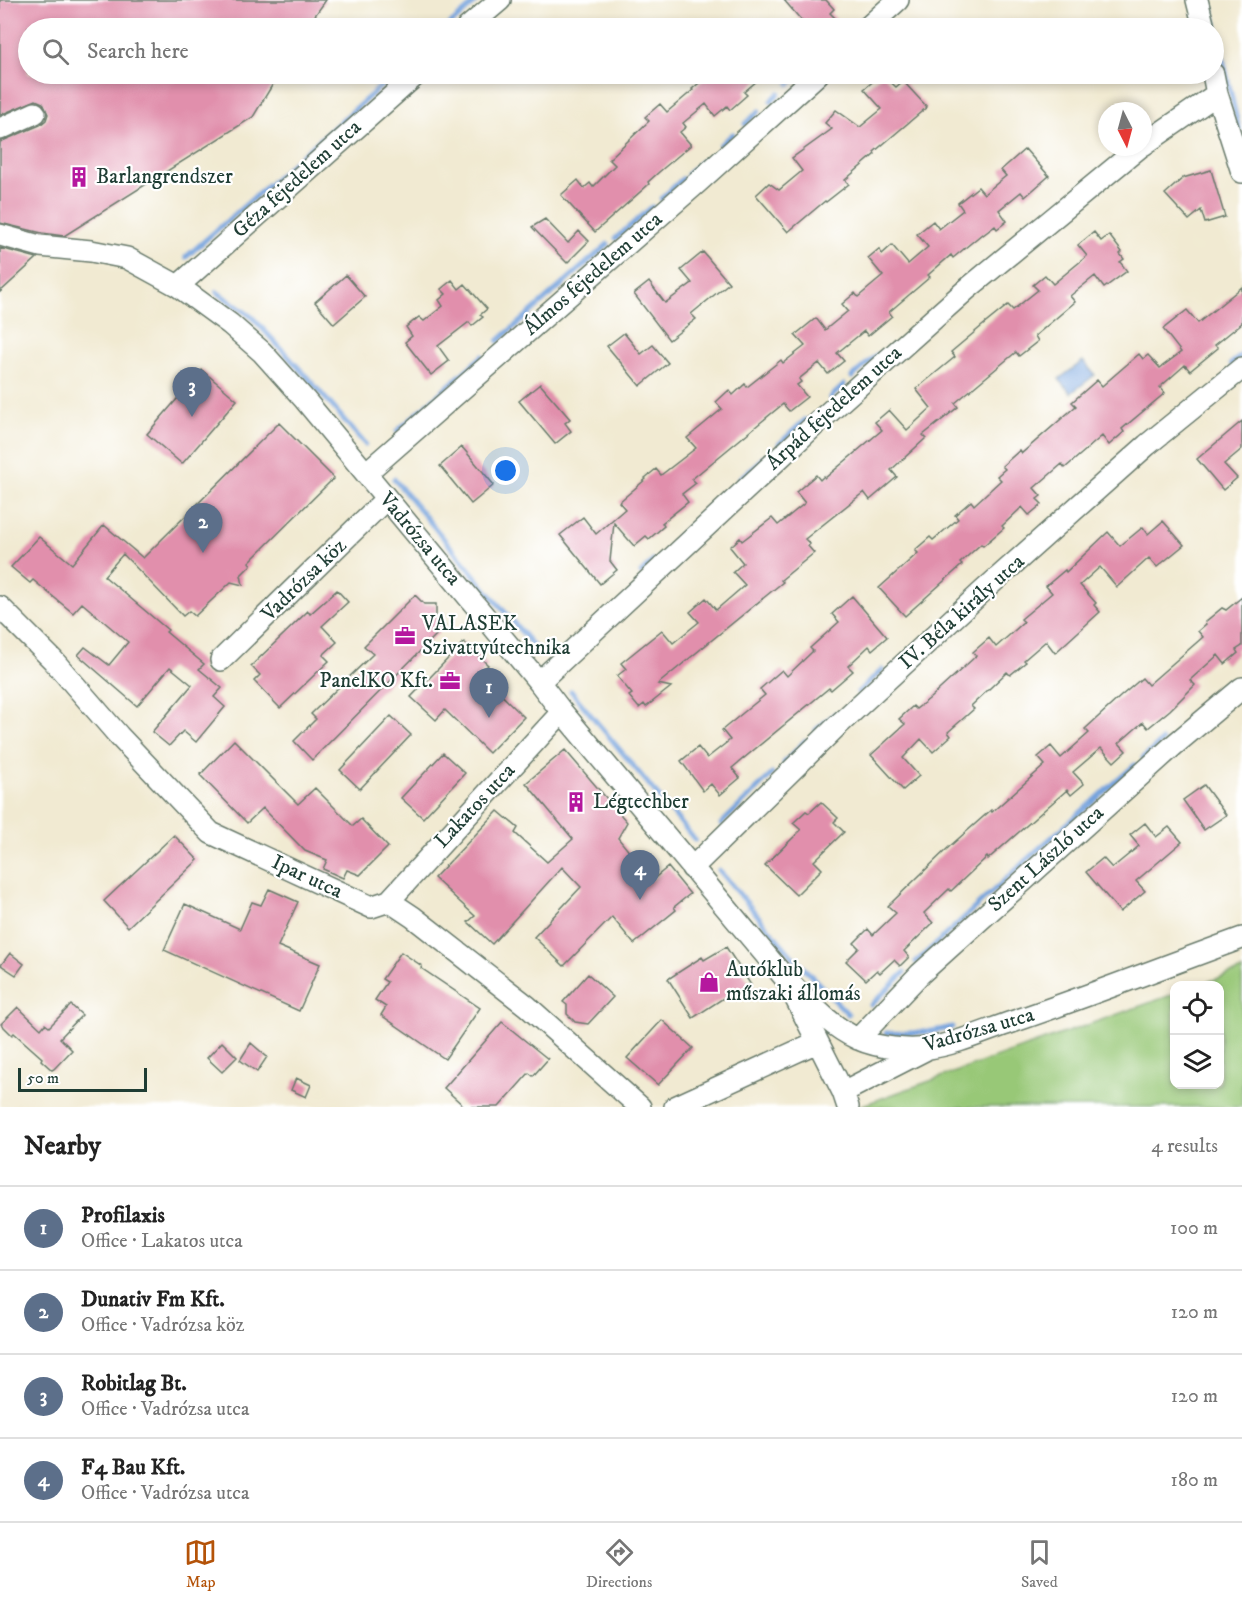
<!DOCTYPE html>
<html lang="en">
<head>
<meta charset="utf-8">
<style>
  body { margin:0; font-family:"IM FELL DW Pica",serif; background:#f2f2f2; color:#222 }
  .controls { position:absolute; right:18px; bottom:18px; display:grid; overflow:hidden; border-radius:12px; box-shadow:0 3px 9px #0003 }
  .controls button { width:54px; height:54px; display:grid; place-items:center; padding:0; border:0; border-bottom:2px solid #e0e0e0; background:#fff; color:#222; font:30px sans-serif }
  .compass { position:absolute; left:1098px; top:102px; width:54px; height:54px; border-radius:50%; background:#fff; box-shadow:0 3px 9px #0003; rotate:174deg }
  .scale { position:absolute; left:18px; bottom:15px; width:129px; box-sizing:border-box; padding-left:6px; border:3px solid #1f3d34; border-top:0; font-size:16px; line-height:21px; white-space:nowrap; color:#1f3d34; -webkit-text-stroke:4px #fff; paint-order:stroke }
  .you { position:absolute; left:506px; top:471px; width:21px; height:21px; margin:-15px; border:4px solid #fff; border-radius:50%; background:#1a73e8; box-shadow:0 0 0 9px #1a73e833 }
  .badge { display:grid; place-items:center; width:39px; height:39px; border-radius:50%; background:#b45309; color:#fff; font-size:20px; font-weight:700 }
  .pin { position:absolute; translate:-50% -50px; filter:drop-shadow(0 2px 3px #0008) }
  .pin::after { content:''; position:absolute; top:32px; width:21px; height:18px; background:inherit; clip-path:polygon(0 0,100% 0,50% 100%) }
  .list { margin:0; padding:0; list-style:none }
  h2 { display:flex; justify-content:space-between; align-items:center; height:78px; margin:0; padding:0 24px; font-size:26px }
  h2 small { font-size:20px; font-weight:400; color:#767676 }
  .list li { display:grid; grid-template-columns:39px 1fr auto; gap:18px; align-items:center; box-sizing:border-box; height:84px; padding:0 24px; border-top:2px solid #e0e0e0 }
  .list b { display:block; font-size:22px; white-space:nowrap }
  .list p { margin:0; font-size:20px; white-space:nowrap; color:#767676 }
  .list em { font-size:20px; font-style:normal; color:#767676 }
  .icon { flex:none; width:33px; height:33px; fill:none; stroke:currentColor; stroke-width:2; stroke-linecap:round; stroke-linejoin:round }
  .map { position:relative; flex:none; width:1242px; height:1107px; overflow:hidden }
  .search { position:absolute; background:#fff; box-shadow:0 3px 9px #0003; left:18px; right:18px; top:18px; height:66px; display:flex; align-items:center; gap:15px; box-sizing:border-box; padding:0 21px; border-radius:33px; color:#767676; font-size:22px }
  .sheet { height:414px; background:#fff }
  nav { display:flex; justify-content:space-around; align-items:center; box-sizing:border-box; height:84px; border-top:2px solid #e0e0e0; background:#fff; font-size:16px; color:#767676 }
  nav a { display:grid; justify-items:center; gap:3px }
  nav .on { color:#b45309 }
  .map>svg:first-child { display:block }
  .green { fill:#98c877; stroke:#5c8256; stroke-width:1.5 }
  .water { fill:#74a3dd; stroke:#4a7088; stroke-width:1.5 }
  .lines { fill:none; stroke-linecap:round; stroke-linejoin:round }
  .stream { stroke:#74a3dd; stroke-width:5 }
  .building { fill:#e18fac }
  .minor-casing { stroke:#687a6b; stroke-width:24 }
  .minor { stroke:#fff; stroke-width:21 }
  .labels { text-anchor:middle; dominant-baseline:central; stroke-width:4.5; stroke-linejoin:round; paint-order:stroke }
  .poi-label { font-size:21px; fill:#1f3d34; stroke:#fff; text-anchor:start }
  .street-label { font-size:21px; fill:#1f3d34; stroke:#fff }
</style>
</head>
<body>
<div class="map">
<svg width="1242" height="1107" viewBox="0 0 1242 1107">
  <rect width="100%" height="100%" fill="#fff"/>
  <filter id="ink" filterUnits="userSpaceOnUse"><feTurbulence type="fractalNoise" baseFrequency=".0167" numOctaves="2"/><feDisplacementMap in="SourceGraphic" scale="12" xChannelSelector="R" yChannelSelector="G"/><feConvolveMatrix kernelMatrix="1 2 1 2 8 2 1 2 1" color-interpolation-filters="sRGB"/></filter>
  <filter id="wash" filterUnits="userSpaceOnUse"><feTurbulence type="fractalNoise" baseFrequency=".008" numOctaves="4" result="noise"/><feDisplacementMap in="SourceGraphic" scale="24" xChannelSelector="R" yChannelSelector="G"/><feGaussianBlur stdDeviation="1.35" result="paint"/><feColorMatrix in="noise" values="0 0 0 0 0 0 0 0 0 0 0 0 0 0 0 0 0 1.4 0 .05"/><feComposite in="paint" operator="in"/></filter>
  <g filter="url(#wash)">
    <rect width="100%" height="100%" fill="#f1ead2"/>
    <path class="green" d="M1242,970V1107H857L1174,994V1084H1220V986L1199,985Z"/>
    <path class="water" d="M1083,361L1095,375L1071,393L1059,379Z"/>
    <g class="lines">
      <path class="stream" d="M1210,0L1239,129
        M446,28L478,0
        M852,28L862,20
        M789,84L801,74
        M771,101L779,93
        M745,124L759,111
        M1150,128L1183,102L1192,97
        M720,145L733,134
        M688,174L704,160
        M661,199L682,179
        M616,238L652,207
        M186,257L395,74
        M217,292L252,317L307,377L365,444
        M498,341L608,244
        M1231,364L1242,355
        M852,377L877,355
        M830,398L844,385
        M397,431L482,356
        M779,444L805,420
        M394,479L540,654
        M739,479L765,456
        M703,514L726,493
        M675,540L690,526
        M641,573L653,561
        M571,691L695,840
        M858,692L882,670
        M816,730L835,714
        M1143,758L1162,741
        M784,763L805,741
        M721,824L772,774
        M719,870L792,956L848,1014
        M916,962L1034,853L1135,765
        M871,1005L904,973
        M886,1033C909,1034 930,1033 952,1027"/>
    </g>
    <g id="blocks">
      <path class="building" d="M0,0H326L306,28H28V74H279L253,117L64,236L42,233L0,223V142L40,125L46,120L48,114L43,103L36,100L0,115Z
        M784,0H826L834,9L830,13L836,19L825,28H808Z
        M710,74H765L744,92L747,95L730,110L727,106L715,116L706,104L683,123L686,127L680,132L691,145L659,172L648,182L649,184L595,232L561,195L578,180L584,188L590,183L593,187L615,165L609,159L649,121L645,117L660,104L667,112L693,90L692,89Z
        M882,74L896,87L903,81L927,107L874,152L875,154L845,180L849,184L826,202L825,201L788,232L756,195L769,183L779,190L802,171L792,158L832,129L825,123L836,110L860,127L882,109L864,89Z
        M1025,149L1049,176L1025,197L1021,192L999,210L1007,221L997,229L995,226L983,235L982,234L953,258L951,255L928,275L930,277L889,312L892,316L868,336L864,331L837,353L844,361L828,374L819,363L799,379L801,382L797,385L807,397L789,411L783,404L692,479L696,483L682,494L688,502L662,523L664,526L649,539L646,536L634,546L614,523L610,561L617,570L600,584L560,535L583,517L596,534L625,509L619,502L646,479L645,478L656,469L661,475L696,448L687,438L722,409L716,402L729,390L733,395L745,384L747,387L781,360L783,363L805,346L795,335L816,318L825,330L848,311L842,304L855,293L858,297L883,276L868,258L879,249L882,254L892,245L908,264L928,247L917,234L933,221L939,229L963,210L958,203L978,187L984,194L1006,176L1001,170Z
        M1211,170L1225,217L1205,223L1201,210L1189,220L1165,194L1183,178Z
        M545,219L568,243L579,231L589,241L567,263L532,227Z
        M1094,232L1101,241L1109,235L1122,252L1120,254L1124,259L1120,262L1127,271L1104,288L1095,276L1070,296L1075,302L1035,336L1038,341L1019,356L1016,352L955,403L958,407L923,435L926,438L891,470L897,477L870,500L864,492L805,539L810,544L808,546L814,553L781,580L783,582L658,684L671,687L646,707L644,704L639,708L629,696L632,694L617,676L626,669L621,663L662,630L673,643L699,622L690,612L706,598L716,610L745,585L733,572L743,563L730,547L740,538L742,541L772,518L778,525L805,503L796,492L816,475L820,480L824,476L825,478L882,430L875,422L889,410L907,430L931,408L916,389L955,357L951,352L982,326L1008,305L1013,310L1038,290L1033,285L1045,275L1053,284L1087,256L1078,245Z
        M0,248L37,258L0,292Z
        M703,252L729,283L691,314L696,319L669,340L634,294L649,282L665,303L692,283L681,270Z
        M346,275L365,297L334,324L315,302Z
        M452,280L459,289L465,284L487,309L480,315L483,317L472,326L469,322L438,346L449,361L431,375L405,342L412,336L406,327L419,317L424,321L443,306L439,300L446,294L441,289Z
        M1242,287V323L1215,345L1218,348L1190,371L1185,365L1160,387L1165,393L1122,429L1124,432L1109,445L1102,436L1065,468L1062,464L1034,488L1041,496L1037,499L1042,504L1029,515L1022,507L1002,526L1004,528L983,546L981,544L960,563L962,565L905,616L879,588L918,553L915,550L930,537L933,540L958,519L955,515L971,501L974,505L1001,480L997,476L1005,469L1002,466L1020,450L1022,453L1076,406L1072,402L1097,380L1102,386L1139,354L1143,359L1148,355L1160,368L1181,352L1163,329L1187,310L1198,323Z
        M624,333L641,354L653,345L668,363L640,386L607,346Z
        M202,370L237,400L182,464L147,434Z
        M540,384L570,419L565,423L571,431L555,444L519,401Z
        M1242,421V449L1224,464L1237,478L1223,490L1197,459Z
        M279,423L334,478L249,562L251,565L241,575L243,585L231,582L195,616L189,611L183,616L123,554L104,576L168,630L166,632L204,664L199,669L222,688L214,697L225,707L196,742L183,731L169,746L152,732L192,685L170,667L137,706L78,655L85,647L109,665L128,642L82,603L73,613L33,580L30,583L11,567L39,537L72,564L104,525L143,558Z
        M462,447L494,485L471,504L440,466Z
        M1163,521L1184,545L1157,567L1149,558L1117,587L1100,567L1080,585L1096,603L1094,605L1100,612L1055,653L1046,641L1024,660L1026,662L1010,675L1007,672L971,706L974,709L948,732L951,736L933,752L921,739L903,758L919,776L903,790L871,755L905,724L899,719L913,706L916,709L929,699L976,656L973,652L989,638L996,647L1024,622L1021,619L1052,593L1046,586L1065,570L1066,572L1108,532L1120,546L1143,527L1148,534Z
        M337,590L348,602L322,626L337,642L323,655L329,661L280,708L254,681L260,675L251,666L308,611L310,614Z
        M415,595L424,604H436V617L445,626L312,760L294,741L316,719L311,714L373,654L364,646Z
        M852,596L887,637L872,650L869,646L848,666L853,671L831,690L829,688L732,768L740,778L720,795L711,784L703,791L681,761L698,747L707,758L730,740L722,730L765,695L760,689L782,670L787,676L813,651L810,648L839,622L832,614Z
        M1242,597V646L1236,650L1238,653L1225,664L1218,655L1190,680L1195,685L1170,710L1148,728L1143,722L1119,743L1126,751L1114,762L1101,748L1073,772L1084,784L1071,795L1067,790L988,859L987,857L951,891L949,889L924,913L933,923L904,951L909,957L900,966L894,960L880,973L877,970L866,980L846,961L859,948L854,943L868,929L873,935L896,913L888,906L949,847L991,810L992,812L1045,765L1038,757L1051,746L1061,758L1089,733L1085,729L1121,696L1142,678L1148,685L1203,637L1198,631L1206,624L1205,622L1222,608L1226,610Z
        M464,642L488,665L480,674L524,717L489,753L445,710L436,720L411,697Z
        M391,716L411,735L360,789L340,770Z
        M234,740L298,804L315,788L353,826L361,819L388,847L360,875L347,870L343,878L323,869L327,860L305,851L263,808L247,823L200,775Z
        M565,750L627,822L618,838L652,880L668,867L690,894L674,907L676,910L634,944L612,917L564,966L534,937L581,887L562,867L492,944L468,922L475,916L434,878L498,811L518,828L515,833L547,862L573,839L526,783Z
        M443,753L465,773L423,818L401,798Z
        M1204,785L1226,815L1204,830L1183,800Z
        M821,802L838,818L834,822L844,832L814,861L822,869L796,895L765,865L801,830L793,823L806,811L809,813Z
        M1145,823L1156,837L1169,827L1182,842L1136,881L1145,891L1120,912L1086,872L1103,858L1112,868L1139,846L1130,835Z
        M174,835L198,860L128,927L104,901Z
        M269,889L298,902L278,946L320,964L299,1011L164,950L185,904L240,929L252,902L261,905Z
        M726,947L751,985L727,1000L725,997L693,1018L668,979L702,957L704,960Z
        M401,952L422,966L421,968L480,1008L445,1059L381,1015L386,1007L375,1000L387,982L382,979Z
        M10,953L24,964L16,975L1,965Z
        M588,974L613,997L588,1024L575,1022L567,1014V1005L563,1002Z
        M71,1005L82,1015L60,1038L72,1050L54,1069L52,1070L41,1060L42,1058L14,1033L12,1035L1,1024L18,1007L41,1029L45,1024L49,1027Z
        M662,1020L693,1048L658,1085L627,1058Z
        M502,1022L548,1059L533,1076L529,1073L499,1107H465L444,1088Z
        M222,1042L237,1057L222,1072L207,1058Z
        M251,1043L267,1057L257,1072L240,1060Z
        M296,1078L311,1085L306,1097L291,1090Z"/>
    </g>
  </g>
  <g filter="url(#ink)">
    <use href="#blocks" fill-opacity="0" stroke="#687a6b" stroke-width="1.5"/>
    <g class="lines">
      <g class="minor-casing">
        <path id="minor" d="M1197,0L1204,28
          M467,28L500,0
          M867,28L898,0
          M1213,74L1217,94L1242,172
          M0,129L35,113
          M1143,145L1217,94
          M0,235L40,246L91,251L127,258L178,286L230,324L262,352L305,400L539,682L562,712L785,978C807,1000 829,1026 858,1039C879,1048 907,1051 929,1048C957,1044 985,1031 1012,1022C1089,996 1165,966 1242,938
          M178,286L417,74
          M366,473L697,183L818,74
          M0,607L53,660L119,736L211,833L371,907L389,901L413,917L527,1006L640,1107
          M221,660L386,499
          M539,682L817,423L966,290L1140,147
          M692,868L836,727L983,591L1147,445L1242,368
          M389,901L562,712
          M795,997L843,1092L848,1107
          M858,1039L920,974L1174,745L1242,688
          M843,1092L925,1050
          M675,1107L817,1042"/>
      </g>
      <use href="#minor" class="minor"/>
    </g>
  </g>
  <defs>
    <g id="building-bare" transform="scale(1.62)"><path d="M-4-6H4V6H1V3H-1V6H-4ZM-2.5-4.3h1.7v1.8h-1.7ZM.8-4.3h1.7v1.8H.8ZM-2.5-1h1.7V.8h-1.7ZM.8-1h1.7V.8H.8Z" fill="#b5179e" stroke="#fff" stroke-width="2.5" paint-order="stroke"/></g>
    <g id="office-bare" transform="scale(1.62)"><path d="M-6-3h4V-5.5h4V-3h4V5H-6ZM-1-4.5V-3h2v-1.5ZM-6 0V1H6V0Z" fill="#b5179e" stroke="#fff" stroke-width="2.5" paint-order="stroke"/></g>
    <g id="shop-bare" transform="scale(1.62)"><path d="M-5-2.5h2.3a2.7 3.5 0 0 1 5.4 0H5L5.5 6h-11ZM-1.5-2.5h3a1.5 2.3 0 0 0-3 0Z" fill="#b5179e" stroke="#fff" stroke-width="2.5" paint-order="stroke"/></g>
  </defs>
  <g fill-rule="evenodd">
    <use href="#building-bare" x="79" y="177"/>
    <use href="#office-bare" x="405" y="636"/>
    <use href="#office-bare" x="450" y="681"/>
    <use href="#building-bare" x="576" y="802"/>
    <use href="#shop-bare" x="709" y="982"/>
  </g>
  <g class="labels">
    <g class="poi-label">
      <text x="96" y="177">Barlangrendszer</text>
      <text x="422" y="624">VALASEK<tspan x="422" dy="24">Szivattyútechnika</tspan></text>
      <text x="433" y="681" text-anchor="end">PanelKO Kft.</text>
      <text x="593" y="802">Légtechber</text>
      <text x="726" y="970">Autóklub<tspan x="726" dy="24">műszaki állomás</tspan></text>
    </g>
    <g class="street-label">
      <text transform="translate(297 179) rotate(-42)">Géza fejedelem utca</text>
      <text transform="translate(593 274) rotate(-41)">Álmos fejedelem utca</text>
      <text transform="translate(834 408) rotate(-42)">Árpád fejedelem utca</text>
      <text transform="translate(420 539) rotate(50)">Vadrózsa utca</text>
      <text transform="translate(304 580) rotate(-44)">Vadrózsa köz</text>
      <text transform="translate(962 612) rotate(-42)">IV. Béla király utca</text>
      <text transform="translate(475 806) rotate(-47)">Lakatos utca</text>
      <text transform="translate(1046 859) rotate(-42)">Szent László utca</text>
      <text transform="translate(307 877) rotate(25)">Ipar utca</text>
      <text transform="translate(979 1030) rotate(-16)">Vadrózsa utca</text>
    </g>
  </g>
</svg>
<div class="controls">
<button><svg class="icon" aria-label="locate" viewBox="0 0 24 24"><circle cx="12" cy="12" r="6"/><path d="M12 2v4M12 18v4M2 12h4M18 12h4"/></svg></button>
<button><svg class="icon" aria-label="layers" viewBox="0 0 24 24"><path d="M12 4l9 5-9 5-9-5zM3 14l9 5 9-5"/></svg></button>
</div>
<svg class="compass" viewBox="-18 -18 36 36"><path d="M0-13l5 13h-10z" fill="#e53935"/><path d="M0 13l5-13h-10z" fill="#767676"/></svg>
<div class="scale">50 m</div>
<div class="you"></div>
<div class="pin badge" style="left:489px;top:718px;background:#5c6f8a">1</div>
<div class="pin badge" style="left:203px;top:553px;background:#5c6f8a">2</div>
<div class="pin badge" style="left:192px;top:417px;background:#5c6f8a">3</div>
<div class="pin badge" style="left:640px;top:900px;background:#5c6f8a">4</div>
<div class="search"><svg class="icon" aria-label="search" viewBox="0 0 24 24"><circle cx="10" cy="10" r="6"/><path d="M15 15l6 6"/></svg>Search here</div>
</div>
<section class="sheet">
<h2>Nearby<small>4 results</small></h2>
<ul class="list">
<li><span class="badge" style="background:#5c6f8a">1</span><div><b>Profilaxis</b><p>Office · Lakatos utca</p></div><em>100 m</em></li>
<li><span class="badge" style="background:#5c6f8a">2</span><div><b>Dunativ Fm Kft.</b><p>Office · Vadrózsa köz</p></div><em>120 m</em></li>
<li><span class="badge" style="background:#5c6f8a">3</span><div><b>Robitlag Bt.</b><p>Office · Vadrózsa utca</p></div><em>120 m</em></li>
<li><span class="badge" style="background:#5c6f8a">4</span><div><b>F4 Bau Kft.</b><p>Office · Vadrózsa utca</p></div><em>180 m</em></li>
</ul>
</section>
<nav>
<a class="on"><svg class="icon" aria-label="map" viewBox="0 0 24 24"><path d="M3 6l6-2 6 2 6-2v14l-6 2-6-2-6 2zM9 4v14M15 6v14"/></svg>Map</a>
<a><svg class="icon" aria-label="directions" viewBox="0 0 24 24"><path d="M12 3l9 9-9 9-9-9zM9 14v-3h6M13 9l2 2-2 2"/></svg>Directions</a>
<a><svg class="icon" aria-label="saved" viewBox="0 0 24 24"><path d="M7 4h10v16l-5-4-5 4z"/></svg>Saved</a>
</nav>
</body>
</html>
